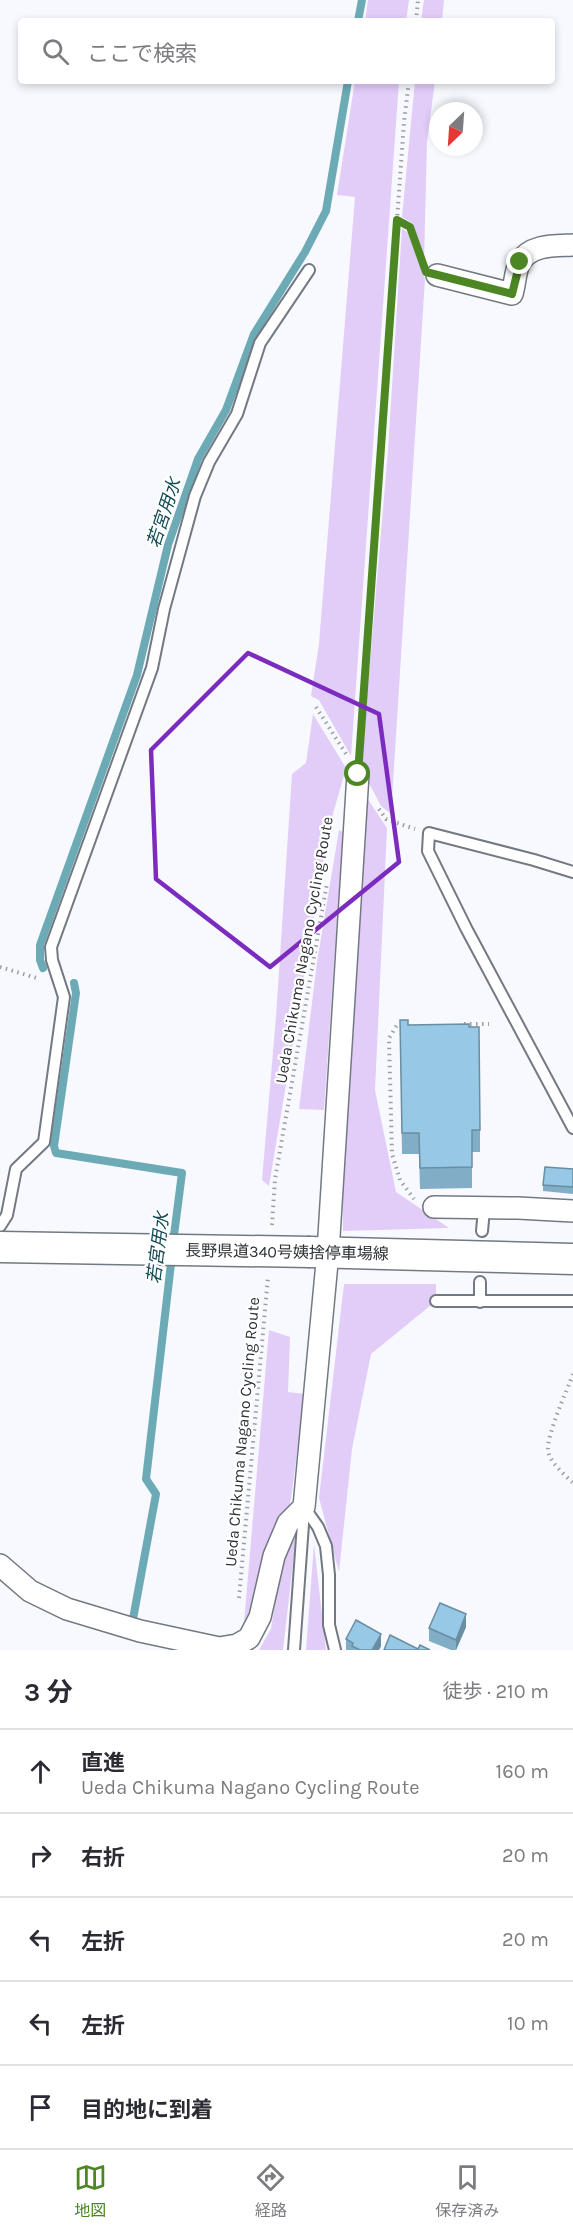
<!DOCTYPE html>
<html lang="ja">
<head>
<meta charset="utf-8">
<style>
  body { margin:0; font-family:Karla,"Noto Sans JP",sans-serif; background:#f2f2f3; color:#2b2b33 }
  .compass { position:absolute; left:429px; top:102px; width:54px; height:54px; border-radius:50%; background:#fff; box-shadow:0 3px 9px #0003; rotate:205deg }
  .stop { position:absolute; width:18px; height:18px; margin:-14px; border:4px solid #4c8724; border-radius:50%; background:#fff }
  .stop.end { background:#4c8724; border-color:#fff; box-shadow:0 2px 6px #0008 }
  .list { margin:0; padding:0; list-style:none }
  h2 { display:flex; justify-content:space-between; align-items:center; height:78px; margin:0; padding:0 24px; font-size:26px }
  h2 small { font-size:20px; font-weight:400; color:#7c7c81 }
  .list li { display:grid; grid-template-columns:39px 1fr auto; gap:18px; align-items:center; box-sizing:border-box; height:84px; padding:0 24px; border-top:2px solid #e1e1e2 }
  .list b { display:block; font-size:22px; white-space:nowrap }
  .list p { margin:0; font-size:20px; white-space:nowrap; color:#7c7c81 }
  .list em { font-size:20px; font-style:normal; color:#7c7c81 }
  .icon { flex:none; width:33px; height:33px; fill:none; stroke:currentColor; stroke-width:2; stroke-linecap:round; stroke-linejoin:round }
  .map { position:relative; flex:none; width:573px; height:1650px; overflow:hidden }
  .search { position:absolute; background:#fff; box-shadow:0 3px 9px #0003; left:18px; right:18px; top:18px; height:66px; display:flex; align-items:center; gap:15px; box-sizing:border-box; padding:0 21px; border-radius:6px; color:#7c7c81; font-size:22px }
  .sheet { height:498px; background:#fff }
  nav { display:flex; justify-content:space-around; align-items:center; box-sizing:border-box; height:84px; border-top:2px solid #e1e1e2; background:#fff; font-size:16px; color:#7c7c81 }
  nav a { display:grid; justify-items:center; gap:3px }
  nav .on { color:#4c8724 }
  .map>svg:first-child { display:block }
  .green { fill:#e2cdf9 }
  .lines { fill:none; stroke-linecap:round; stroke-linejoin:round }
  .stream { stroke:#6cabb5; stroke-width:8 }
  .service-casing { stroke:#737982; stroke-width:14 }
  .minor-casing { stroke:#737982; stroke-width:24 }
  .secondary-casing { stroke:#737982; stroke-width:33 }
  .path { stroke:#9b9ea2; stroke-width:4; stroke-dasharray:1.5 4.5; stroke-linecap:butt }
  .service { stroke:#fff; stroke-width:10 }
  .minor { stroke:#fff; stroke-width:21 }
  .secondary { stroke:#fff; stroke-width:30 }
  .secondary-bridge-casing { stroke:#737982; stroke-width:33; stroke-linecap:butt }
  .secondary-bridge { stroke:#fff; stroke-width:30 }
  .wall { fill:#82adc6 }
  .shaded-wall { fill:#6a8da1 }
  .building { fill:#97c9e6; stroke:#6a8da1; stroke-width:1.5 }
  .route { stroke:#4c8724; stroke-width:8 }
  .marked { fill:none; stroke:#7b2cbf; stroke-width:4.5; stroke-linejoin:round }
  .labels { text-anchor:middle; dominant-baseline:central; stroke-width:4.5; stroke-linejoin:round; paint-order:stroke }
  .street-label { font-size:16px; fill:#2f3236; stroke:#fff }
  .water-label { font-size:18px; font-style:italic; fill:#144c54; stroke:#fff }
</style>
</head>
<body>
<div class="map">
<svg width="573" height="1650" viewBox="0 0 573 1650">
  <rect width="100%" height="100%" fill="#f7f9fe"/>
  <path class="green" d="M368,0H409L406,21H365Z
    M424,0H444L442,21H421Z
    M355,81H399L351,756L319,700L311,696L319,644L355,197L337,195Z
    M415,81H435L427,142L424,262L412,223L402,217Z
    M402,228L408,233L425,279L391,814L381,806L361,768L388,450Z
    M313,714L346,768L329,828L269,1186L262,1180L276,1017L292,774L306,763Z
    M363,792L387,828L375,1090L396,1192L449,1228L343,1231L342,1173Z
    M339,830L343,832L324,1110L299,1109L317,962Z
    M344,1284H436V1301L371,1354L352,1449L339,1572L319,1498Z
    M269,1330L290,1337L288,1392L305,1394L290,1506L270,1547L260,1596L244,1623Z
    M296,1537L283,1650H259L271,1629L282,1558Z
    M314,1544L326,1650H306Z"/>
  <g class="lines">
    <path class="stream" d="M358,21L362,0
      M43,968L40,960V945L137,675L168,545L198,459L226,410L254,334L305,252L326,211L348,81
      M74,983L76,993L54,1146L56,1153L182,1173L173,1243
      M133,1619L156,1494L146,1479L172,1255"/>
    <g class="service-casing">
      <path id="service" d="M573,872L534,860L429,833L428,851L466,928L573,1128
        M0,1226L7,1215L16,1169L44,1142L64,997L52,960L51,947L152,668L164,609L195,496L209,462L237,414L260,343L309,270
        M482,1231L484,1209
        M480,1282V1302
        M436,1301H573
        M304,1507L318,1527L326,1546L329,1575V1625L335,1650
        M294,1650L304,1510"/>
    </g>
    <g class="minor-casing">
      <path id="minor" d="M437,275L512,294C515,285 515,270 520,262C531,244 555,246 573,245
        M434,1207L518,1208L573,1211
        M0,1565L30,1591L67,1609L140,1631L219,1648L237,1645L249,1638L260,1617L274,1556L288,1523L304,1507L328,1252L358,774"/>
    </g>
    <g class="secondary-casing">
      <path id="secondary" d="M310,1252L573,1259"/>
    </g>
    <path class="path" d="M416,21L418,0
      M397,220L410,227L422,260
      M316,707L348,757
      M359,754L404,122L409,81
      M379,809L386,819L415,829
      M0,967L40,979
      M464,1024H489
      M402,1025H397L389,1038L392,1154L400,1180L414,1199
      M272,1225L275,1179L327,883
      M573,1374C567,1390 547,1434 548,1450C549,1462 565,1475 573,1483
      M239,1598L268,1277"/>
    <use href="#service" class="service"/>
    <use href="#minor" class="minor"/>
    <use href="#secondary" class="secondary"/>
    <g class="secondary-bridge-casing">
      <path id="secondary-bridge" d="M0,1247L310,1252"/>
    </g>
    <use href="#secondary-bridge" class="secondary-bridge"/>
  </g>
  <path class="wall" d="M400,1020L408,1025L480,1130V1152H472V1188L420,1189L419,1154H402Z
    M573,1169V1194L543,1191V1185Z
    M466,1627L456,1650H451L429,1641V1628Z
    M346,1639L381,1646L379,1650H346Z"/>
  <path class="shaded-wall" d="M466,1614V1627L456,1650V1640Z
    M381,1634V1646L379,1650H372Z"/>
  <path class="building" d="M400,1020H408V1025L469,1024V1027H479L480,1130H472V1167L420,1168L419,1133H402Z
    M545,1167L573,1169V1187L543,1185Z
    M440,1603L466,1614L456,1640L429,1628Z
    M356,1620L381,1634L372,1650H360L352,1646L353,1643L346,1639Z
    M390,1635L418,1649L420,1645L430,1650H384Z"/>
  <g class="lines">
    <path class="route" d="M358,774L397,220L410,227L426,272L512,294L520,262"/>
  </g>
  <path class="marked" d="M248,653L379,714L399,862L270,967L156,879L151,750Z"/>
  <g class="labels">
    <g class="street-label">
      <text transform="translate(304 950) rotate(-80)">Ueda Chikuma Nagano Cycling Route</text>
      <text transform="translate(287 1252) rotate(1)">長野県道340号姨捨停車場線</text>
      <text transform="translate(242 1432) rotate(-85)">Ueda Chikuma Nagano Cycling Route</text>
    </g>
    <g class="water-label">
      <text transform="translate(164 513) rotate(-72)">若宮用水</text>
      <text transform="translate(158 1248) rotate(-83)">若宮用水</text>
    </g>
  </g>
</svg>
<svg class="compass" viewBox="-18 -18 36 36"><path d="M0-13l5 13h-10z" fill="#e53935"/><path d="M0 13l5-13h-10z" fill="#7c7c81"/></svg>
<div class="stop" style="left:358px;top:774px"></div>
<div class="stop end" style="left:520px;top:262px"></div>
<div class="search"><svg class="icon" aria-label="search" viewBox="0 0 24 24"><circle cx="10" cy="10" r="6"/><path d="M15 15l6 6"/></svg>ここで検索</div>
</div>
<section class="sheet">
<h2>3 分<small>徒歩 · 210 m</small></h2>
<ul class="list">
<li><svg class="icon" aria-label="ahead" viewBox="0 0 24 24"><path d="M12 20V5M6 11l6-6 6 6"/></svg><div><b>直進</b><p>Ueda Chikuma Nagano Cycling Route</p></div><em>160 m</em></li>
<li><svg class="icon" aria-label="right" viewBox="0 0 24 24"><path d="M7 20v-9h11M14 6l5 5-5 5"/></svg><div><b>右折</b></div><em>20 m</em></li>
<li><svg class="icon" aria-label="left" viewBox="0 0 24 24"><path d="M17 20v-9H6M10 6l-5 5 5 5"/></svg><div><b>左折</b></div><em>20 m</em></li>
<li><svg class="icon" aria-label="left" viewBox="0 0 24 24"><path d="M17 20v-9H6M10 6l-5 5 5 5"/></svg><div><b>左折</b></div><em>10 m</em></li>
<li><svg class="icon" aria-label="arrive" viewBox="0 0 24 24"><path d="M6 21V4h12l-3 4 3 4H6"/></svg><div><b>目的地に到着</b></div></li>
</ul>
</section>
<nav>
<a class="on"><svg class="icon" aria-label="map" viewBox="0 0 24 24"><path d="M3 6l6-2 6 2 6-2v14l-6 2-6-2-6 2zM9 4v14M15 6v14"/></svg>地図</a>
<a><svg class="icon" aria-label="directions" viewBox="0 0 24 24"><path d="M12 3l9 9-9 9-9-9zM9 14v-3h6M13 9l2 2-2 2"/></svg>経路</a>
<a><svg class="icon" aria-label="saved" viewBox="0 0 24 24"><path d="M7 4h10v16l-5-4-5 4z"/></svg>保存済み</a>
</nav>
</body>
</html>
